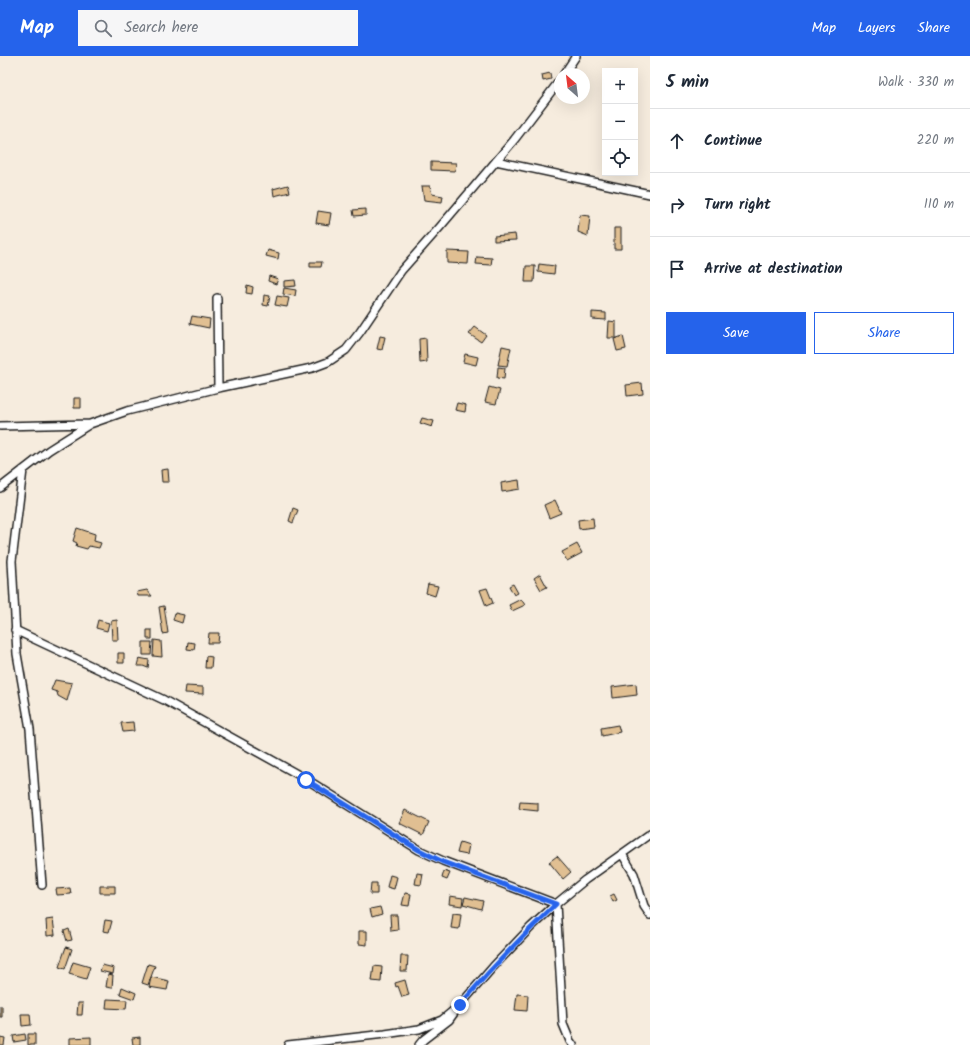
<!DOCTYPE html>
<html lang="en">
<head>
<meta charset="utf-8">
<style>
  body { margin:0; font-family:Kalam,sans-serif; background:#f6f6f7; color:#1f2937 }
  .controls { position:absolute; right:12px; top:12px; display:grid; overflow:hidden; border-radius:0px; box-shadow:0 4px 16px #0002 }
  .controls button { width:36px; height:36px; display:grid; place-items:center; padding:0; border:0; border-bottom:1px solid #e0e1e3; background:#fff; color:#1f2937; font:20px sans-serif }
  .compass { position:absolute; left:554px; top:12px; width:36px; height:36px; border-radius:50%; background:#fff; box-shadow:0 4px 16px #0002; rotate:332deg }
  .stop { position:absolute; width:12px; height:12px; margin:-9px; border:3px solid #2563eb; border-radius:50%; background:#fff }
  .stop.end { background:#2563eb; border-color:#fff; box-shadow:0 1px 4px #0008 }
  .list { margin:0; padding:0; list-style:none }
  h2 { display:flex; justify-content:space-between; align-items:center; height:52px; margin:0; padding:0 16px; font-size:17px }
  h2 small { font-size:13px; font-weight:400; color:#747a83 }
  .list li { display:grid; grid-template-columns:26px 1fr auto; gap:12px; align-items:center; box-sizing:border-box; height:64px; padding:0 16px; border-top:1px solid #e0e1e3 }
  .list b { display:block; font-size:15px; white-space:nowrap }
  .list em { font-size:13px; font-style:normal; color:#747a83 }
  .actions { display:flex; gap:8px; padding:12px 16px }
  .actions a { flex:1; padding:9px 0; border:1px solid #2563eb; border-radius:0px; text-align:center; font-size:14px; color:#2563eb }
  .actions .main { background:#2563eb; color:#fff }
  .icon { flex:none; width:22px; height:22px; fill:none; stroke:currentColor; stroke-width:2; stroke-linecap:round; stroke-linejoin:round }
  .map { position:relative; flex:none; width:650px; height:989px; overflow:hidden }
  header { display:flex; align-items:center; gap:24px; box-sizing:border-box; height:56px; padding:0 20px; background:#2563eb; color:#fff }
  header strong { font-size:19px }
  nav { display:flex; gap:22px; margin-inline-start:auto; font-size:14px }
  .search { width:280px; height:36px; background:#f6f6f7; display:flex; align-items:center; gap:10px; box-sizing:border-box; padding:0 14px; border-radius:0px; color:#747a83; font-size:15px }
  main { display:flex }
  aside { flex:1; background:#fff }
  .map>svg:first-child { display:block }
  .building { fill:#e0bf92; stroke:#1c1c1c }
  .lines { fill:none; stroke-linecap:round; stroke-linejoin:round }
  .minor-casing { stroke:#1c1c1c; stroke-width:10 }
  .minor { stroke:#fff; stroke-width:7 }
  .route { stroke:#2563eb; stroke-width:5 }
</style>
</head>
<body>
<header>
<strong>Map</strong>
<div class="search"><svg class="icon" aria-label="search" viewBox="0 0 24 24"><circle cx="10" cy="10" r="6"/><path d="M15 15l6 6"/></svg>Search here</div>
<nav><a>Map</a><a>Layers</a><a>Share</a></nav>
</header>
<main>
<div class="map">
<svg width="650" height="989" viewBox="0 0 650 989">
  <rect width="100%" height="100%" fill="#f6ecde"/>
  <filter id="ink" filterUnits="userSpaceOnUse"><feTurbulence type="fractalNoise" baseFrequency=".025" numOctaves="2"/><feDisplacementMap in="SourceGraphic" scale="8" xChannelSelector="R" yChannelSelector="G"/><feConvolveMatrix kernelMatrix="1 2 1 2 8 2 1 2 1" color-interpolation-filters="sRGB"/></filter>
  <g filter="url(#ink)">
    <path class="building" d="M550,17L551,23L543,25L542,19Z
      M431,106L456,107L455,115L431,114Z
      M288,129L290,136L274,140L273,133Z
      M422,130H430L432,138L443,140L442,146L424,144Z
      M366,153V159L354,160L353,154Z
      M318,155L331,157L329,169L316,167Z
      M580,159L590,160L588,180L578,176Z
      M614,172H621V193H614Z
      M515,178L516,184L494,185V180Z
      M268,194L279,197L278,203L266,200Z
      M447,195L469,196L468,208L447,207Z
      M477,201L492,202L491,209L476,208Z
      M310,206H322L321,211H310Z
      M539,208L555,210L554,218L538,216Z
      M526,210H535L534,226H525Z
      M269,220L278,223L276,228L268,225Z
      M295,224L296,230L284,231V225Z
      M247,229L253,231L252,238L246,237Z
      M284,232L296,234L295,240L283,238Z
      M264,239L270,240L268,250L263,249Z
      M277,240L289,242L287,251L275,249Z
      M592,256L606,257V264L592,263Z
      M192,260L210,263L209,272L190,268Z
      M609,265L616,266V282H608Z
      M475,271L486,279L481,286L469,278Z
      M380,280L385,281L382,294L377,293Z
      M623,280L626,293L617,295L614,283Z
      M426,282L427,306L420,307L419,283Z
      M502,290L511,292L507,310L498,309Z
      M465,298L478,301L476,309L463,306Z
      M498,311L505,312L504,323L497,322Z
      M642,327L643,338L627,340L626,329Z
      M489,331L500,334L496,348L485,346Z
      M74,342H81V352H74Z
      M457,347L466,349L465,356L455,354Z
      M422,362L434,365L432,371L420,367Z
      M168,413L169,426H162L161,414Z
      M519,424L520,433L502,436L501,427Z
      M555,444L561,457L549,462L544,449Z
      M293,452L298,454L293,467L289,465Z
      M593,462L594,471L579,473L578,464Z
      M77,472L95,478L94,485L101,487L99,492L89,490L87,493L76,490L77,487L73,485Z
      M577,488L582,497L567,505L562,496Z
      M540,518L547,531L541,534L534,522Z
      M428,528L438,530L435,540L426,537Z
      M513,528L518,537L514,539L509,530Z
      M487,532L493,547L486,550L480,534Z
      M147,534L152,540H138L137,536Z
      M521,543L525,549L512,555L509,549Z
      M164,550L168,577L163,578L159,551Z
      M175,557L184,559L182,567L173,564Z
      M98,564L109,567L107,575L96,572Z
      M117,564L118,584H112L111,565Z
      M147,574H152V583H147Z
      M209,577H219L218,587H208Z
      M154,584L161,585L162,601L153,600Z
      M143,586H152L151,599H143Z
      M188,586L195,587L194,594L187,593Z
      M118,597H124V607H118Z
      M206,600L212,601L211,612H205Z
      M139,602L149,604L148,612L143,610H137Z
      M55,624L72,627L67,645L58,640L57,636L51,634Z
      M636,628L637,639L613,642L612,631Z
      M186,630L203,631V638L185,637Z
      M133,666L134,675L123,676L121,667Z
      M618,669L620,676L602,680L601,672Z
      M520,746L538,747V755L519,753Z
      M405,754L429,766L423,779L399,767Z
      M460,786L469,789L467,799L457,797Z
      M557,800L571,816L563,823L549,806Z
      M444,815L450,817L447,824L442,822Z
      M417,817L423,818L421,829L415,828Z
      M390,819L397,821L394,833L387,831Z
      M371,827H377V838H370Z
      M100,830H115V837H100Z
      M70,832L71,838L57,839L56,833Z
      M405,837L411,838L409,850L402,849Z
      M614,838L617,844L613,846L610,840Z
      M450,840L463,842L462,850L449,848Z
      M465,841L483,845L481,853L463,848Z
      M380,851L382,858L372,861L370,853Z
      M453,857L461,858L459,873L451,872Z
      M390,859H397L398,874L391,875Z
      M53,863L55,879L47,880L46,864Z
      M105,864L112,865L109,876L103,875Z
      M69,873L72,884L67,885L64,875Z
      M359,875H367V889L359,888Z
      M66,891L72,893L65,913L59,911Z
      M401,900H408L407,915H400Z
      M73,906L90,911L86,923L69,918Z
      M148,908L155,910L148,929L142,927Z
      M102,909L114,912L113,918L100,915Z
      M374,910L382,911L381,926L372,925Z
      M108,918L113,919L112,932L106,931Z
      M151,921L169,925L167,934L149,931Z
      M405,924L409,939L402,941L398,930L396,931L395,927Z
      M122,931L136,937L134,943L120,938Z
      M517,938L528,939L527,955L515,954Z
      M107,943L127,944L126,953L106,952Z
      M78,947H83L82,959H77Z
      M0,950H2V961H0Z
      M21,958H30L31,969L22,970Z
      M25,978L26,984L14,986L13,980Z
      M28,978H35V989H28Z
      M0,981L5,982L4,989H0Z
      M91,981V989H70V982Z
      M140,981V989H133L132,982Z"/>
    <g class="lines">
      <g class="minor-casing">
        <path id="minor" d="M564,18L576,0
          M496,105L650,138
          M217,242L218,332
          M0,370L90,368
          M23,414L12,505L17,598L30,673L42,829
          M0,432L49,394L90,368L127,355L171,344L218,332L312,312L328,306L346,294L360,276L401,215L440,171L514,84L560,24
          M15,574L164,644L306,723L419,794L443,805L556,848L563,968L570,985L573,989
          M622,798L634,818L644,850L650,859
          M288,989L385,978L419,973L442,964L460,949L493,911L531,871L556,848L585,824L650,778
          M419,989L423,984L449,964L454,957"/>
      </g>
      <use href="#minor" class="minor"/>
    </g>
  </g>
  <g class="lines" filter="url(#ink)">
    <path class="route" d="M306,724L419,794L443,806L556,848C522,880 490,914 460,949"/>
  </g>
</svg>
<div class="controls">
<button>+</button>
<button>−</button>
<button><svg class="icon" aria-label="locate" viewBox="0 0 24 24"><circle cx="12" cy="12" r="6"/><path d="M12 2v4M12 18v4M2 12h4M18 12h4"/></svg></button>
</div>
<svg class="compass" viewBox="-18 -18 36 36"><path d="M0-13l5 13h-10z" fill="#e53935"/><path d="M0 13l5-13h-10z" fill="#747a83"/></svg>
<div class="stop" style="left:306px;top:724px"></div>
<div class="stop end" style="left:460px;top:949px"></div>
</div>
<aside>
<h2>5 min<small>Walk · 330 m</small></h2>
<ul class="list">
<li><svg class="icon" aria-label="ahead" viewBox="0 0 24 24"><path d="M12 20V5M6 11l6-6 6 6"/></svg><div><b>Continue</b></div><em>220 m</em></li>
<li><svg class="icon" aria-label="right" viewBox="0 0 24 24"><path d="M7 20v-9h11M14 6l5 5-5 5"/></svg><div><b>Turn right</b></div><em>110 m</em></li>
<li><svg class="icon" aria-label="arrive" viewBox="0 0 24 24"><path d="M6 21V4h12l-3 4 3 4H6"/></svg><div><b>Arrive at destination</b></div></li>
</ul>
<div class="actions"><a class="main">Save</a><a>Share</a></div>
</aside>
</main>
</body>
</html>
